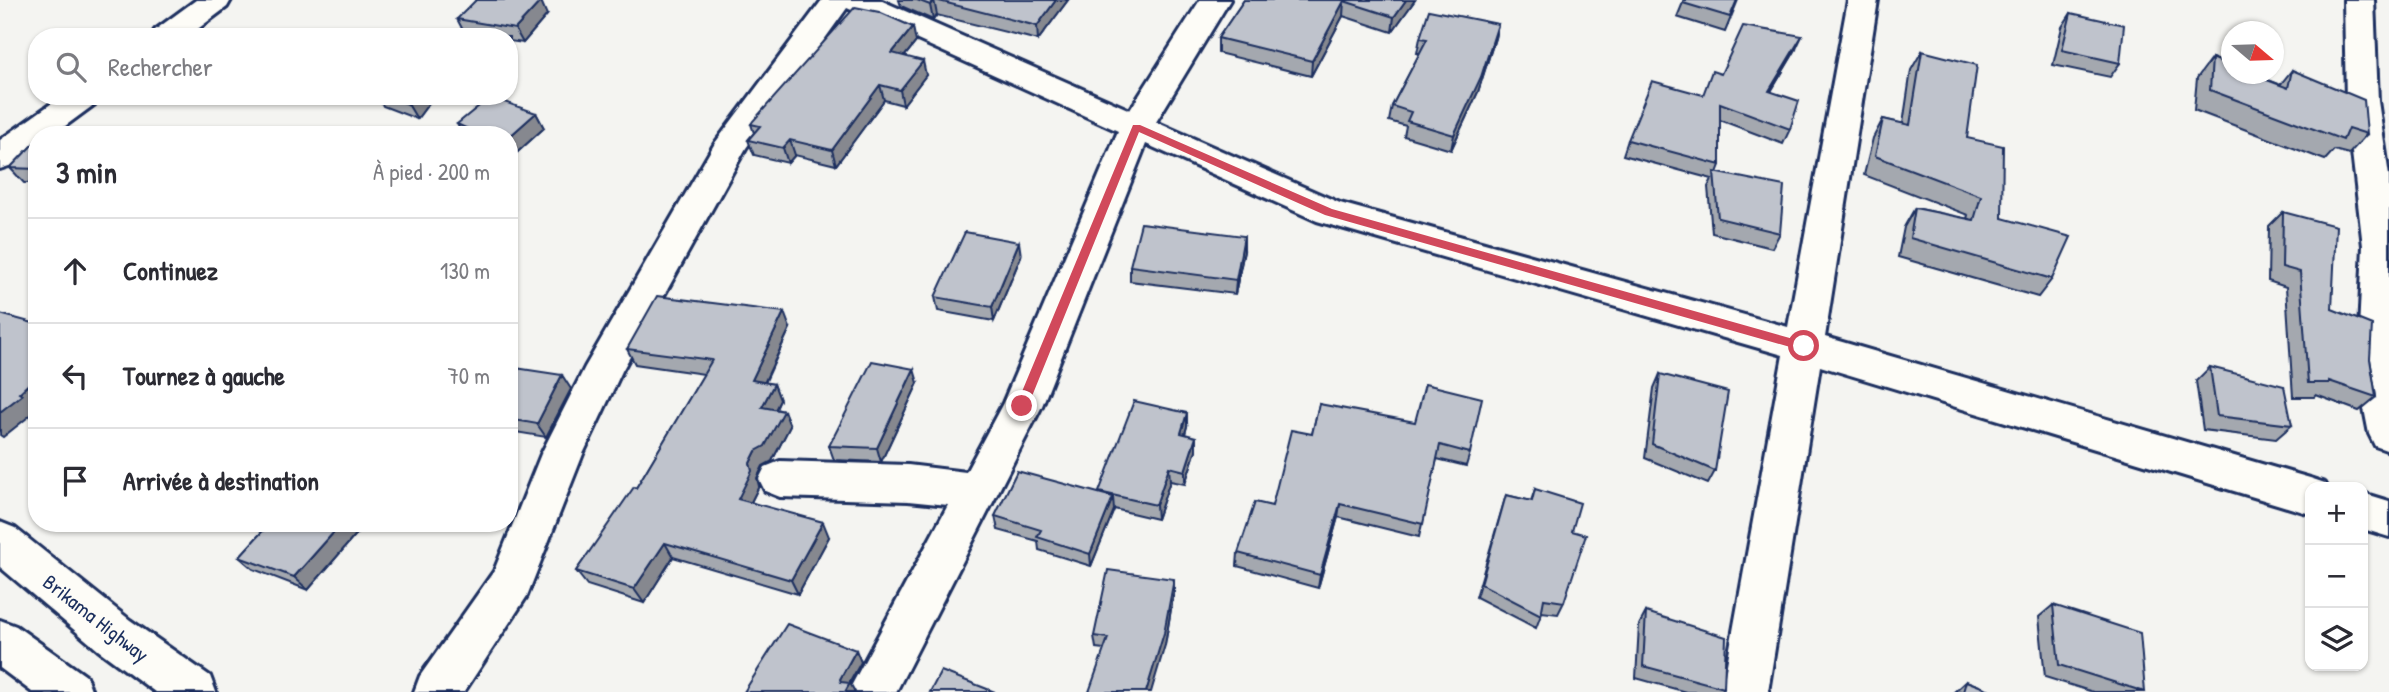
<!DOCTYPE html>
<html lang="fr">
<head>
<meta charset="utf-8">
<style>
  body { margin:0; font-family:"Patrick Hand",sans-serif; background:#f7f7f7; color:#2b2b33 }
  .controls { position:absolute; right:21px; bottom:21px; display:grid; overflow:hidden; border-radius:14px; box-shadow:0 2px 5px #0004 }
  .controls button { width:63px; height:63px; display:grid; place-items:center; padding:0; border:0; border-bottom:2px solid #e1e1e2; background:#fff; color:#2b2b33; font:35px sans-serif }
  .compass { position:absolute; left:2221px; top:21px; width:63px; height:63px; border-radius:50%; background:#fff; box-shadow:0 2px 5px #0004; rotate:109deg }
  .stop { position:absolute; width:21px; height:21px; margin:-16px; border:5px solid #d1495b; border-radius:50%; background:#fff }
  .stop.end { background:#d1495b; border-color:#fff; box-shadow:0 2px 7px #0008 }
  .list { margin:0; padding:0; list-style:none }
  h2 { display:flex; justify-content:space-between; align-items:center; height:91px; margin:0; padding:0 28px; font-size:30px }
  h2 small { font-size:23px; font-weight:400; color:#7c7c81 }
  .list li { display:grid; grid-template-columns:46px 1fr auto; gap:21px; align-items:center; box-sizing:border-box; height:105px; padding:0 28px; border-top:2px solid #e1e1e2 }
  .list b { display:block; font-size:26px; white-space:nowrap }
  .list em { font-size:23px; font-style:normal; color:#7c7c81 }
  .icon { flex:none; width:38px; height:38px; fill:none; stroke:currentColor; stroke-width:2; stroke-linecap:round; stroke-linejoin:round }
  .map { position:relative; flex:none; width:2389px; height:692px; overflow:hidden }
  .search { position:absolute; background:#fff; box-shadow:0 2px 5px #0004; left:28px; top:28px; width:490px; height:77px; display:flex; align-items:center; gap:18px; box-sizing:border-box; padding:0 24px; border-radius:28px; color:#7c7c81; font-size:26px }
  .panel { position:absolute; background:#fff; box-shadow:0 2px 5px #0004; left:28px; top:126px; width:490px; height:406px; border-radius:28px }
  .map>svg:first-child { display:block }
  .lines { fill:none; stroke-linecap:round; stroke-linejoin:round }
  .minor-casing { stroke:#1b2f5e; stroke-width:6 }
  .trunk-casing { stroke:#1b2f5e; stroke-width:6 }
  .minor { fill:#fdfcf7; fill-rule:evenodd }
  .trunk { fill:#fdfcf7; fill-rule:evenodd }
  .wall { fill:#a4a8af; stroke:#1b2f5e; stroke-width:2 }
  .shaded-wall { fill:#86888f; stroke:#1b2f5e; stroke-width:2 }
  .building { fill:#bfc3cc; stroke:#1b2f5e; stroke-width:2 }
  .route { fill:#d1495b }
  .labels { text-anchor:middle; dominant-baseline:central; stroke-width:5; stroke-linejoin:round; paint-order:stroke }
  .street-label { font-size:21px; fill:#1b2f5e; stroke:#fdfcf7 }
</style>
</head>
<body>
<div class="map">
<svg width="2389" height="692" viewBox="0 0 2389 692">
  <rect width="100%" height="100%" fill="#f4f4f1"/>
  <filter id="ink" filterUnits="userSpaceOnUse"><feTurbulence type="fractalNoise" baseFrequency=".0143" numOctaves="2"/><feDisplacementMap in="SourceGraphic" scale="14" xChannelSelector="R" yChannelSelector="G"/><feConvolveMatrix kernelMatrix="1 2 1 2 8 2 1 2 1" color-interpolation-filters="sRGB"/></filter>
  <g filter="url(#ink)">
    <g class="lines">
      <g class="minor-casing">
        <path id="minor" d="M196,0H231L227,7L187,37H151L155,30Z
          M822,0H880L1130,110L1200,0H1230L1156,122L1340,203L1788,327L1848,0H1878L1825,337L2310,478L2325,483L2327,487H2310V514L1820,366L1768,692H1722L1783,355L1317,221L1146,144L1042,406L896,692H848L948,505L908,501L780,497L765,491L759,479L765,467L780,461L908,465L966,472L1003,403L1118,131L847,8L746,148L622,371L583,454L527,596L464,692H414L420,676L494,571L541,454L585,367L715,143Z
          M2344,0H2374L2378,101L2389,176V451L2375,446L2369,434L2357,373L2363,246L2346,101Z
          M62,96H100L95,104L53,135H37V147L12,165L0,169V140Z
          M2363,493L2389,501V537L2363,529Z"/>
      </g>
      <g class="trunk-casing">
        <path id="trunk" d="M0,522L15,528L130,620L210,676L216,692H155L98,650L0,567Z
          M0,620L16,626L86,676L92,692H32L0,668Z"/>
      </g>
      <use href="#minor" class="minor"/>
      <use href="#trunk" class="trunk"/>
    </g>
    <path class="wall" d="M899,0H1068L1038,40L937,15L933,20L901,6Z
      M1244,0H1415L1392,32L1343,16L1311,76L1218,53V38Z
      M1684,0H1738L1725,32L1677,17Z
      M2071,13L2120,63L2110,77L2053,65L2062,27Z
      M547,15L523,43L509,41V37H480L465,34L457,19Z
      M1498,24L1495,38L1478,92L1451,150L1404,136L1406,126L1389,121L1392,106L1420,53H1417L1420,38Z
      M916,42L905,56L926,75L903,105L884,100L836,165L795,155L788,163L754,155L748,140L754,133L751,124Z
      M1795,51L1771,91L1790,129L1783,144L1720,120V165L1717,173L1780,233L1772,248L1712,233L1708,187L1712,179L1623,155L1628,140L1703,95Z
      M1922,51L1967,138L2002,218L2052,279L2038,297L1898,257L1904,227L1915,208L1967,219L1968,215L1864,175L1873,138L1883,119L1903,124L1911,70Z
      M2212,58L2280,85L2292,70L2367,134L2349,154L2334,150L2325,160L2194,110L2197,78Z
      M377,96H434L417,119L383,106Z
      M536,113L544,128L511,158L509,157V135H463L457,124Z
      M37,140V183H24L10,168Z
      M2283,212L2332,309L2370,359L2376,397L2359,411L2316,395L2314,397H2293L2286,287L2268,281L2269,226Z
      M1244,251L1235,294L1130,281V266Z
      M1021,256L994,321L938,311L935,297Z
      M790,328L765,383L774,384L780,400L776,409L784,411L790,426L772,461L763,466L757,478L759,486L751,502L829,537L798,594L673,557L644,603L587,585L576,571L636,488L704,374L635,364L627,349Z
      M509,367L571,389L546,437L509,431Z
      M2210,367L2292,425L2276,439L2203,430L2196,381Z
      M1660,374L1715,471L1708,484L1645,458L1654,388Z
      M918,383L881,462L834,460L829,446Z
      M1319,404L1470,453L1466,466L1437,459L1419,537L1338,517L1318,588L1237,566L1238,553L1272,506L1312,434Z
      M1187,426L1185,434L1196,450L1185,484L1170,481L1157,519L1114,509L1091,566L1039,550L1038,541L998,530L995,516L1100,494Z
      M1535,489L1572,531L1564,602L1558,614L1542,612L1536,628L1476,597L1506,495L1531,501Z
      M270,523H366L308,590L253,569L239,557Z
      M1174,591L1165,645L1104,649L1096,648L1094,636Z
      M2053,605L2144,692H2093L2045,677L2039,617Z
      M1646,612L1724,688L1721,692H1686L1636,678L1639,625Z
      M1966,681L1995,692H1954Z"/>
    <path class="shaded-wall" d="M934,0L937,15L933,20L930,5Z
      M1056,0H1068L1038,40L1037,26Z
      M1406,0H1415L1392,32L1394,17Z
      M541,1L547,15L523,43L515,29Z
      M1344,1L1343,16L1311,76L1312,61Z
      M1498,24L1495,38L1478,92L1451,150L1454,135Z
      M913,27L916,42L895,68L892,53Z
      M1802,36L1795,51L1763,105L1769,91Z
      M923,61L926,75L903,105L900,90Z
      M880,85L884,100L836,165L832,150Z
      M414,96H434L417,119L408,104Z
      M536,113L544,128L511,158L509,155V137Z
      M790,140L795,155L788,163L783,148Z
      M1244,236V251L1235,294L1236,280Z
      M1019,242L1021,256L994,321L992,307Z
      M784,312L790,328L758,396L752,380Z
      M914,369L918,383L881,462L877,448Z
      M562,375L571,389L546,437L537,424Z
      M37,376V405L35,407L37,410L3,437L0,435V412Z
      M774,384L780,400L769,422L762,407Z
      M784,411L790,426L772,461L763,466L757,478L759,486L745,514L738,499L750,463L756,451Z
      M1187,413V426L1181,447V433Z
      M1196,437V450L1185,484V471Z
      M1169,467L1170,481L1157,519L1156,505Z
      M1113,497L1114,510L1091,566L1090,554Z
      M1340,504L1338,517L1318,588L1320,575Z
      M823,522L829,537L798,594L791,580Z
      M342,523H366L308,590L294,577Z
      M665,543L673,557L644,603L634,589Z
      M1174,579V591L1165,645L1151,692H1146Z
      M856,650L861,662L846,689L850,683L855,692H845L840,679Z"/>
    <path class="building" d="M476,0H536L541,1L515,29L457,19Z
      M917,0H934L930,5Z
      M935,0H1056L1037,26Z
      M1244,0H1406L1394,17L1344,1L1312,61L1218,38Z
      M1684,0H1737L1730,17L1683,3Z
      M855,7L879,12L913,27L892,53L923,61L900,90L880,85L832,150L790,140L783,148L748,140L760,126L751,124L753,121Z
      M1429,10L1498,24L1481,77L1454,135L1407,121L1411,112L1392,106L1427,39L1420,38Z
      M2071,13L2124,25L2120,63L2062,50Z
      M1743,26L1802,36L1769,91L1799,101L1790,129L1720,103V165L1628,140L1652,81L1703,95L1712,71L1721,74Z
      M452,32L457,37H445Z
      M1922,51L1977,65L1967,138L2003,146L2002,218L2071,237L2052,279L1910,238L1915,208L1974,220L1981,196L1875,156L1883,119L1910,125Z
      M2212,58L2231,66V74H2251L2288,88L2292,70L2364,100L2367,134L2348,128L2343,140L2210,90Z
      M387,96H414L408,104Z
      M490,97L536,113L509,137V135H479L466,130L468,129L457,124Z
      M37,140V169L10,168Z
      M1714,172L1784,186L1780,233L1718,218Z
      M2283,212L2336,226L2332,309L2372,325L2370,359L2376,397L2329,381V383H2308L2300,272L2282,267Z
      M1141,223L1244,236L1236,280L1130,266Z
      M965,232L1019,242L992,307L935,297Z
      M657,296L784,312L752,380L774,384L762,407L784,411L765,446L756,451L750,463L752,471L738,499L823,522L791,580L665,543L634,589L576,571L634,487L636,488L712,360L627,349Z
      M0,314L37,324V376L19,393L22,395L0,412Z
      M872,361L914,369L877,448L829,446Z
      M509,367L562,375L537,424L509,419Z
      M2210,367L2284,386L2292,425L2217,416Z
      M1660,374L1728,392L1715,471L1652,444Z
      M1425,384L1482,398L1470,453L1440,445L1423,524L1340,504L1320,575L1238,553L1255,502L1272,506L1291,430L1312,434L1319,404L1415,422Z
      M1134,401L1187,413L1181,433L1196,437L1185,471L1169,467L1156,505L1099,492Z
      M1017,471L1113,497L1090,554L1037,537L1041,530L995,516Z
      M1535,489L1580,503L1572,531L1586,535L1564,602L1544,599L1541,615L1481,584L1506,495L1532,501Z
      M270,523H342L294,577L239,557Z
      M1108,570L1174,579L1164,633L1146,692H1089L1108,638L1094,636Z
      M2053,605L2140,633L2145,692L2059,665Z
      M1646,612L1726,637L1724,688L1643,666Z
      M787,624L856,650L840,679L841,682L850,683L845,692H744Z
      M941,671L995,692H930Z
      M1966,681L1995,692H1963Z"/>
  </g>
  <path class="route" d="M1133,125H1140L1332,209L1804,342L1810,346L1804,351L1325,215L1139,132L1028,406L1026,410H1017L1016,406Z"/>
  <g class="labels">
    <g class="street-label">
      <text transform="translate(96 618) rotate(38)">Brikama Highway</text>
    </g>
  </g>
</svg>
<div class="controls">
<button>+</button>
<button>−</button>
<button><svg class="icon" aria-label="layers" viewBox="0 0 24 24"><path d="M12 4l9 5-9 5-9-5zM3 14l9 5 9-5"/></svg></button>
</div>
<svg class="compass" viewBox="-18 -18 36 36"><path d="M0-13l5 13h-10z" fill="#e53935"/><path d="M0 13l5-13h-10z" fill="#7c7c81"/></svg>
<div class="stop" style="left:1804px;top:346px"></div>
<div class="stop end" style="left:1022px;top:406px"></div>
<div class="search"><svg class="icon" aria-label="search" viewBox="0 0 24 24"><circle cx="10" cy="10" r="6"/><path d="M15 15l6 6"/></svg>Rechercher</div>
<section class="panel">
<h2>3 min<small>À pied · 200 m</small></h2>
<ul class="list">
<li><svg class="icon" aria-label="ahead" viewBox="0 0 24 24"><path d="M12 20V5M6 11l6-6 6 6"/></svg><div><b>Continuez</b></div><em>130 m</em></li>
<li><svg class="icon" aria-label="left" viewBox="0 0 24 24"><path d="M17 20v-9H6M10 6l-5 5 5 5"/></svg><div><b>Tournez à gauche</b></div><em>70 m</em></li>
<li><svg class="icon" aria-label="arrive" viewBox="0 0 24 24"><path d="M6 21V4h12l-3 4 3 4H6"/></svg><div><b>Arrivée à destination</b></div></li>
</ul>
</section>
</div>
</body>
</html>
